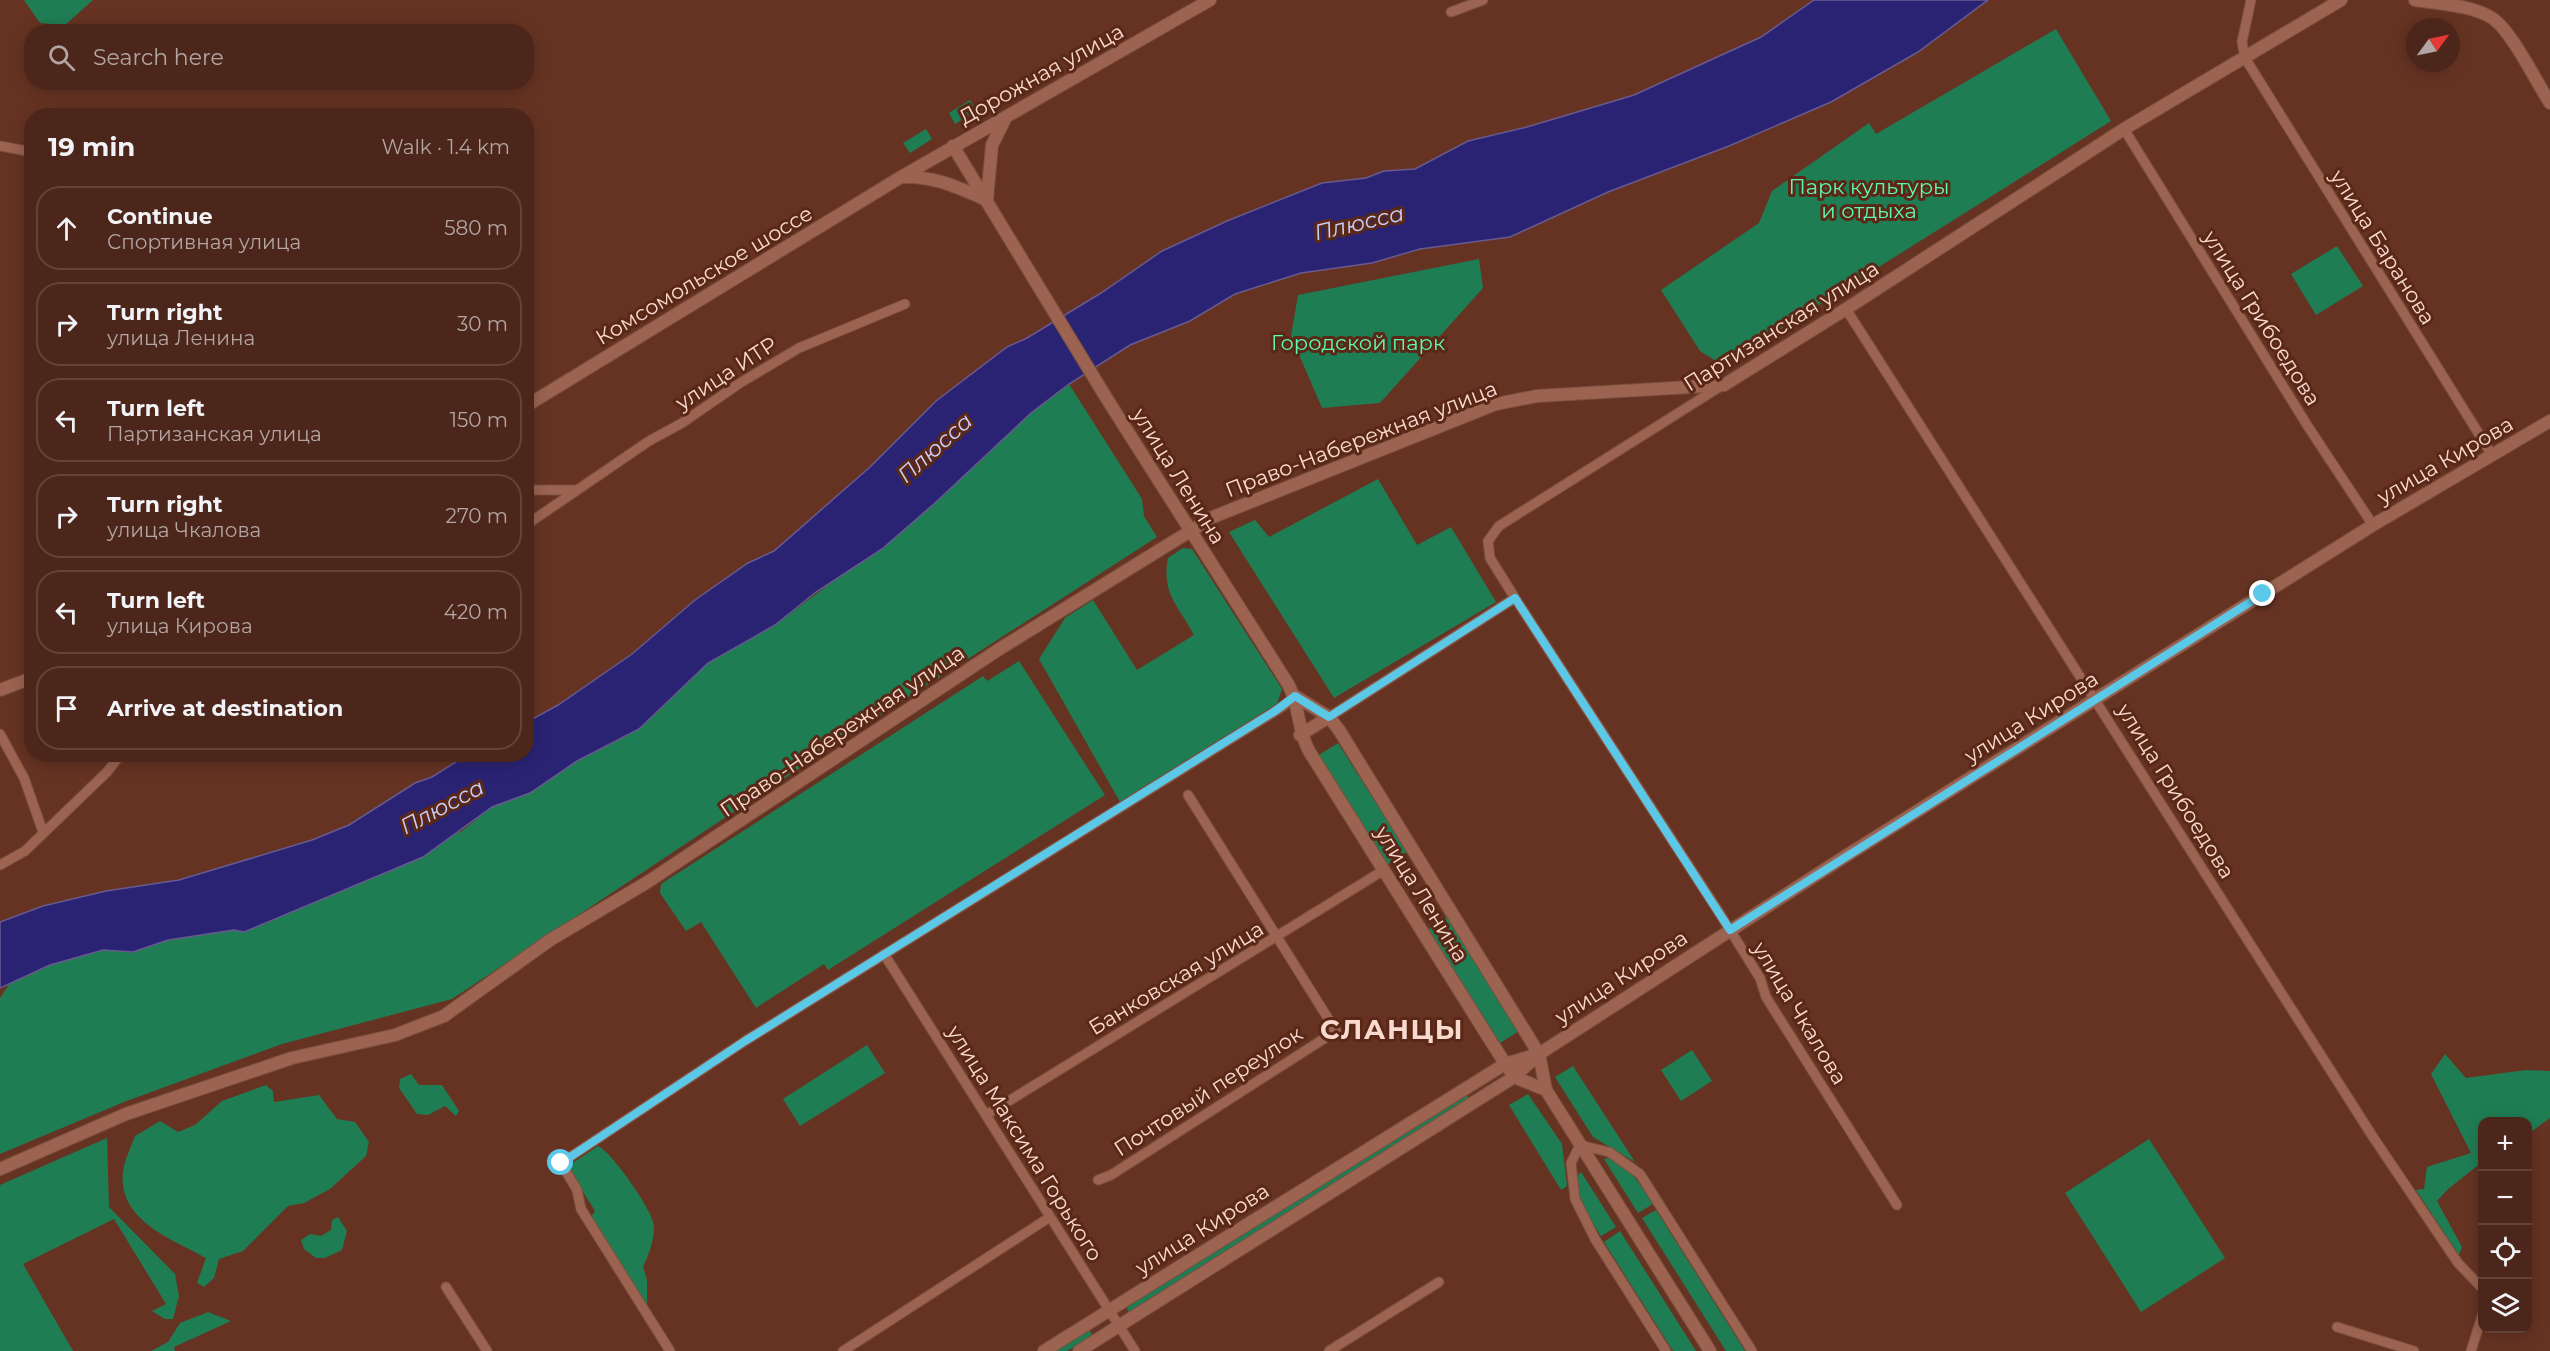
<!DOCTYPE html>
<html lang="en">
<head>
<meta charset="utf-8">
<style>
  body { margin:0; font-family:Montserrat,sans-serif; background:#563227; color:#f1f3f6 }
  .controls { position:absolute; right:18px; bottom:18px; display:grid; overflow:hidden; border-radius:12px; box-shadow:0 3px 15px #0003 }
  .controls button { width:54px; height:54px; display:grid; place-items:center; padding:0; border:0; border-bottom:2px solid #634339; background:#4c261a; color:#f1f3f6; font:30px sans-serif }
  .compass { position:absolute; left:2406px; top:18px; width:54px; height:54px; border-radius:50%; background:#4c261a; box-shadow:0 3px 15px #0003; rotate:57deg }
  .stop { position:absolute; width:18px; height:18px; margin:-14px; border:4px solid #5bc8e7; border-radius:50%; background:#fff }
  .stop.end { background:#5bc8e7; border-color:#fff; box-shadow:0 2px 6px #0008 }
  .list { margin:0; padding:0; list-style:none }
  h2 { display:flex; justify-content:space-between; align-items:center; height:78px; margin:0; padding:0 24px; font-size:26px }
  h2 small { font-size:20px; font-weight:400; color:#b2a5a2 }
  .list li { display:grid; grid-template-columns:39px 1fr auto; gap:18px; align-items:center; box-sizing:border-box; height:84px; margin:0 12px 12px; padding:0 12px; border:2px solid #634339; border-radius:24px }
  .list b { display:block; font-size:22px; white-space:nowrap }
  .list p { margin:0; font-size:20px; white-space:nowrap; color:#b2a5a2 }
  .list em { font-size:20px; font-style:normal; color:#b2a5a2 }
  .icon { flex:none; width:33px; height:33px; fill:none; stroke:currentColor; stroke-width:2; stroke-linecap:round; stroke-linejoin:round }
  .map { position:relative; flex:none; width:2550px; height:1351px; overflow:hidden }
  .search { position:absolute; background:#4c261a; box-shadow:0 3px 15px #0003; left:24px; top:24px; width:510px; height:66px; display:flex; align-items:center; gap:15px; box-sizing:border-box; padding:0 21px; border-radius:24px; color:#b2a5a2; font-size:22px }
  .panel { position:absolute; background:#4c261a; box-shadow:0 3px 15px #0003; left:24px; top:108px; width:510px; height:654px; border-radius:24px }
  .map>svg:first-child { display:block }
  .green { fill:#1f7d54 }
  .water { fill:#2a2374; stroke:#685a8f; stroke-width:1.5 }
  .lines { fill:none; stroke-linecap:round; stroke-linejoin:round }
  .street-casing { stroke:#7b4f3f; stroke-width:11 }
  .secondary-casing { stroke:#7b4f3f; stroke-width:14 }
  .street { stroke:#9b6350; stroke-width:9 }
  .secondary { stroke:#9b6350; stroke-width:12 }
  .route { stroke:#5bc8e7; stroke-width:8 }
  .labels { text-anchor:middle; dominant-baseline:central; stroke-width:6; stroke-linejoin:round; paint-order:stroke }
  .street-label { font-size:21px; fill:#fadacf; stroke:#5a2817 }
  .park-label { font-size:21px; fill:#5ff7af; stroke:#5a2817 }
  .water-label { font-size:22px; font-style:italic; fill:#c8cefd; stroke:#5a2817 }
  .district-label { font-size:27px; font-weight:bold; letter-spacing:1.5px; fill:#fadacf; stroke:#5a2817 }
</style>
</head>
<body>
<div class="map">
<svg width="2550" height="1351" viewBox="0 0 2550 1351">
  <rect width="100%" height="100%" fill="#632"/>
  <path class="green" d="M24,0H93L65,25L40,23Z
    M2056,29L2111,121L1723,365L1700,351L1661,290L1759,223L1772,191L1869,123L1876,134Z
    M970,100L976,111L955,124L949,113Z
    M926,129L932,139L910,153L903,143Z
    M2337,246L2363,286L2316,315L2291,274Z
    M1479,259L1483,288L1380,403L1322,408L1291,336L1298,295Z
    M1069,384L1142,499L1144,516L1157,537L839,742L452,999L282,1044L124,1102L0,1154V998L10,983L50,965L103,950L133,952L168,940L234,930L244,932L350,887L462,831L492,807L530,793L577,761L639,729L708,663L775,625L911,523L935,503L1030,413Z
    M1378,479L1417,545L1451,527L1496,602L1334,698L1229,532L1255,520L1269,537Z
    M1183,548L1192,549L1282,689L1277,704L1120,802L1039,659L1065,618L1093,600L1137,670L1194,635C1179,606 1161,594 1168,558Z
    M1019,661L1105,795L828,970L824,964L756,1008L701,922L686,931L660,893L661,884L983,676L987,681Z
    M1338,743L1407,852L1387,865L1319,755Z
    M1448,916L1519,1031L1500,1043L1428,929Z
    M867,1045L885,1073L800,1126L783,1099Z
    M1692,1050L1712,1081L1681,1101L1661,1070Z
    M2445,1054L2466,1078L2526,1070L2550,1071V1118L2528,1134V1122H2482V1162L2447,1190L2437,1201L2462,1247L2459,1255L2416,1190L2424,1189L2427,1167L2471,1153L2431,1074Z
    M1573,1066L1635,1162L1593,1137L1555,1077Z
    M411,1074L419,1085H442L459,1111L456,1116L445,1106L428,1115L417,1114L399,1088L400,1079Z
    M266,1085L273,1091L274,1102L319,1095L337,1119L355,1122L369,1142L366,1156L330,1189L304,1203L288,1206L243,1251L219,1259L214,1278L204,1287L197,1283L206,1258C171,1239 117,1220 123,1171C125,1159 131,1147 135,1136L160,1121L178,1132L195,1125L222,1101Z
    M1466,1094L1470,1099L1130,1312L1127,1310L1128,1305Z
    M1528,1094L1562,1144L1567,1186L1561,1190L1509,1105Z
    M107,1138L109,1207L175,1274L179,1296L173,1319H165L152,1311L166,1304L114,1219L23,1264L73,1351H0V1185Z
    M2149,1139L2225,1258L2141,1312L2065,1193Z
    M598,1146C611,1151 654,1212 654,1226C654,1241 649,1254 643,1267L647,1280V1305L591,1217L595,1211L573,1176L570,1165Z
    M1609,1158L1634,1176L1653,1204L1638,1213L1604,1159Z
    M1581,1172L1616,1227L1601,1236C1593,1223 1566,1184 1581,1172Z
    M1656,1210L1745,1351H1726L1642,1218Z
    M338,1217L347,1231L342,1250L325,1258H316L304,1249L301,1240L310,1234L321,1236L331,1230L332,1220Z
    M1620,1231L1696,1351H1673L1604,1242Z
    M208,1312L231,1321L174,1347L175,1351H151L168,1342L180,1323Z
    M1089,1329L1092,1335L1090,1337L1067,1351H1053Z"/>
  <path class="water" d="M1814,0H1988L1918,52L1831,102L1729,146L1608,192L1510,237L1420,249L1372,263L1301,273L1235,294L1190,321L1130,345L1069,384L1031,413L935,503L882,549L816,592L775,625L708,663L639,729L577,761L530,793L492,807L423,857L244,932L234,930L168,940L133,952L103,950L50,965L0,988V922L43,906L106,891L179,880L312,840L349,825L415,783L432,777L467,755L526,754L527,722L558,705L632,654L695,600L748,563L774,551L870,467L936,401L1007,347L1027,338L1101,293L1162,251L1227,221L1322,183L1366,178L1384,171L1415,169L1468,141L1527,127L1634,95L1761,37Z"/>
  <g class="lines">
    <g class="street-casing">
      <path id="street" d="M2251,0L2242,42L2245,58L2492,455
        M1451,12L1483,0
        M2124,129L2307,425L2373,525
        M0,146L32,152
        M1846,309L2373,1137L2458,1263L2482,1288
        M526,490H575
        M526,525L649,441L682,423L740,383L799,348L905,304
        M1515,598L1720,914L1760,978L1766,997L1897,1205
        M1329,717L1515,598L1490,558L1488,541L1499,526L1721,386
        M0,734L24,778L43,832
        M0,865L25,851L107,772L121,754
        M884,954L1135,1351
        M986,1115L1384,870
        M1098,1180L1111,1175L1336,1031L1188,795
        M446,1287L487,1351
        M2337,1327L2414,1351
        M670,1351L581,1209L577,1190L561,1163L745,1041L1282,707L1295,696
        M843,1351L1050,1217
        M1329,1351L1439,1282
        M1666,1351L1595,1239L1575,1199L1571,1163L1580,1145L1609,1152L1640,1174L1752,1351
        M2471,1351L2482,1316"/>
    </g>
    <g class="secondary-casing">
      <path id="secondary" d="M2415,0C2439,4 2472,5 2492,18C2511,30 2537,83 2550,103
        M953,146L1107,399L1288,684C1300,705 1297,729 1309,751L1492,1043L1514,1077L1546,1090
        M903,177C935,176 957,187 987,200
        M987,199L992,145L1004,121
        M526,406L901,177L1210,0
        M0,690L32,678
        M1295,696L1329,717L1339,730L1539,1054L1546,1090L1710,1351
        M1300,735L1329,717
        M0,1169L126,1114L292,1058L395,1035L444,1016L550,940L646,883L1001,648L1213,517L1496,404L1537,396L1724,385L1846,309L2124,129L2341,0
        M1044,1351L1505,1064L1535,1055
        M1079,1351L1514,1077L1539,1054L1841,859L2373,525L2550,421"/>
    </g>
    <use href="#street" class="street"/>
    <use href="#secondary" class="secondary"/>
  </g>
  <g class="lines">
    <path class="route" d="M561,1163L745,1041L1275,711L1295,696L1329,717L1515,598L1730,930L2263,594"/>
  </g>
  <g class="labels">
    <g class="street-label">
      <text transform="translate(1041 74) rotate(-29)">Дорожная улица</text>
      <text transform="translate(2383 247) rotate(58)">улица Баранова</text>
      <text transform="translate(704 275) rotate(-31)">Комсомольское шоссе</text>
      <text transform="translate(2262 318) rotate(58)">улица Грибоедова</text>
      <text transform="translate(1781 326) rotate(-32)">Партизанская улица</text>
      <text transform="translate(726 373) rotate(-33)">улица ИТР</text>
      <text transform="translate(1361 439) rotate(-21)">Право-Набережная улица</text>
      <text transform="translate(2445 460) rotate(-30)">улица Кирова</text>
      <text transform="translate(1179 476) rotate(58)">улица Ленина</text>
      <text transform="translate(2031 717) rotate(-32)">улица Кирова</text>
      <text transform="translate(842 731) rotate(-34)">Право-Набережная улица</text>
      <text transform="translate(2176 791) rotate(58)">улица Грибоедова</text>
      <text transform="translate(1422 894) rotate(58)">улица Ленина</text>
      <text transform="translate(1621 977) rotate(-33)">улица Кирова</text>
      <text transform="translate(1176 978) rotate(-31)">Банковская улица</text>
      <text transform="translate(1800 1013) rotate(59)">улица Чкалова</text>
      <text transform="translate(1208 1091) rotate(-33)">Почтовый переулок</text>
      <text transform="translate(1025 1143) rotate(58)">улица Максима Горького</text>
      <text transform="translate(1202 1229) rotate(-32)">улица Кирова</text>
    </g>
    <g class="park-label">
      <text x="1869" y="186">Парк культуры<tspan x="1869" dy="24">и отдыха</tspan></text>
      <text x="1358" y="342">Городской парк</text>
    </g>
    <g class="water-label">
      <text transform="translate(1359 223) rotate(-13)">Плюсса</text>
      <text transform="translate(935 448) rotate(-42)">Плюсса</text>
      <text transform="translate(442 807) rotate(-28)">Плюсса</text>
    </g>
    <g class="district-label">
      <text x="1392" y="1029">СЛАНЦЫ</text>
    </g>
  </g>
</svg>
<div class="controls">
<button>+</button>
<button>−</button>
<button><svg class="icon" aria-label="locate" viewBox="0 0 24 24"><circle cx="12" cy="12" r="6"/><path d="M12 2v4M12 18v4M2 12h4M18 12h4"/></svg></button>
<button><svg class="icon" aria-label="layers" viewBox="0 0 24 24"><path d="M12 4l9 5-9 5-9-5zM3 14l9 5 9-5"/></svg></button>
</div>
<svg class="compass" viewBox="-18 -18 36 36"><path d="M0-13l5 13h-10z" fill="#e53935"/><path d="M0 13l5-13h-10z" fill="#b2a5a2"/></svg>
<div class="stop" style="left:561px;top:1163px"></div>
<div class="stop end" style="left:2263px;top:594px"></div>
<div class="search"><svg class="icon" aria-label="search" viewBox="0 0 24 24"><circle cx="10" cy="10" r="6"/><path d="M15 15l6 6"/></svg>Search here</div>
<section class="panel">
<h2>19 min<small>Walk · 1.4 km</small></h2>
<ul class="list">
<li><svg class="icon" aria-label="ahead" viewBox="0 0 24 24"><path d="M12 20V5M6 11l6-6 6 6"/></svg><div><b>Continue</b><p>Спортивная улица</p></div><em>580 m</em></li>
<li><svg class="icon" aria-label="right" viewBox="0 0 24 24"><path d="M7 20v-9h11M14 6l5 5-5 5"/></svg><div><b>Turn right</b><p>улица Ленина</p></div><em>30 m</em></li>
<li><svg class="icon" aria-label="left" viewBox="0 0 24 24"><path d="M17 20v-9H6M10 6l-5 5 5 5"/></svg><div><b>Turn left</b><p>Партизанская улица</p></div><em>150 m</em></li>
<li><svg class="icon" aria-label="right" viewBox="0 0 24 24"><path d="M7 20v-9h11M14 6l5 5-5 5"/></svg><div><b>Turn right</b><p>улица Чкалова</p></div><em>270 m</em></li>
<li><svg class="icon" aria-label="left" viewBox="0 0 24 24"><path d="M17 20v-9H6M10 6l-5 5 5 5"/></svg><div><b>Turn left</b><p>улица Кирова</p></div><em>420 m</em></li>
<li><svg class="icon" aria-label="arrive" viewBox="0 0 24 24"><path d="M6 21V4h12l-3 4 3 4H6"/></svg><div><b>Arrive at destination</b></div></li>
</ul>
</section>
</div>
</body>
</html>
